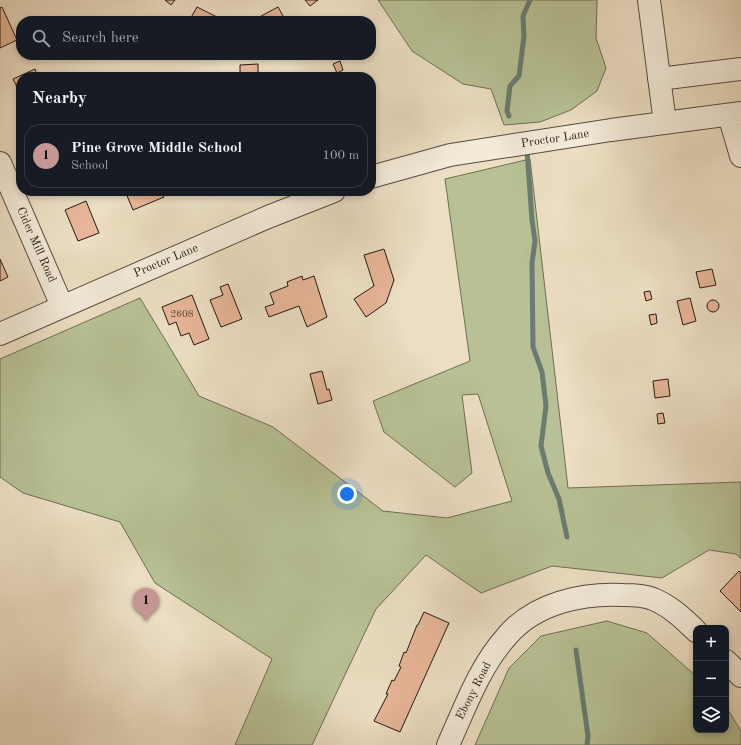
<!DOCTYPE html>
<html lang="en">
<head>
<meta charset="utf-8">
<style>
  body { margin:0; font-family:"Old Standard TT",serif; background:#242831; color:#f1f3f6 }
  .controls { position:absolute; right:12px; bottom:12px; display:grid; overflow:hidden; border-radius:8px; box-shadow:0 2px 6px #0003 }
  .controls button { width:36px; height:36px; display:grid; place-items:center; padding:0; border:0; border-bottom:1px solid #363941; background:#171b24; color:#f1f3f6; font:20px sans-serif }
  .you { position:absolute; left:347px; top:494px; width:14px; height:14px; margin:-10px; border:3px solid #fff; border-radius:50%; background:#1a73e8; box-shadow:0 0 0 6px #1a73e833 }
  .badge { display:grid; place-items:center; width:26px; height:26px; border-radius:50%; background:#c59692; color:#111; font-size:13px; font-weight:700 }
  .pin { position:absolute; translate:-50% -33px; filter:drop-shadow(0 1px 2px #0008) }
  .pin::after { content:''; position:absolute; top:21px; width:14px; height:12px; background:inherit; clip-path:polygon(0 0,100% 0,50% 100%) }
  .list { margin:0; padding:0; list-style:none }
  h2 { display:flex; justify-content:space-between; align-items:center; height:52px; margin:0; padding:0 16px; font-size:17px }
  h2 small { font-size:13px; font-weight:400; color:#9ea1a6 }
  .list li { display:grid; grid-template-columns:26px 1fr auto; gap:12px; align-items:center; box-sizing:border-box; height:64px; margin:0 8px 8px; padding:0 8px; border:1px solid #363941; border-radius:16px }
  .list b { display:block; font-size:15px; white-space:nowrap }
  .list p { margin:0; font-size:13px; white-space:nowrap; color:#9ea1a6 }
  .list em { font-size:13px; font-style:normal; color:#9ea1a6 }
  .icon { flex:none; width:22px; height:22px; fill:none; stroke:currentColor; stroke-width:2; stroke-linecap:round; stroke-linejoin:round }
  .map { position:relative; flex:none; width:741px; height:745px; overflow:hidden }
  .search { position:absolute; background:#171b24; box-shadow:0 2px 6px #0003; left:16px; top:16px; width:360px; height:44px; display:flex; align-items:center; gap:10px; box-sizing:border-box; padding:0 14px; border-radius:16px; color:#9ea1a6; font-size:15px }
  .panel { position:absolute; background:#171b24; box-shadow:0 2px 6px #0003; left:16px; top:72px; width:360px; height:124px; border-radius:16px }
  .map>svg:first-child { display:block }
  .green { fill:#b7c195; stroke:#6e6e54 }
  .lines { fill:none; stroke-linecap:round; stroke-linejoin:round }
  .stream { stroke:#6a7b71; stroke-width:5 }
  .building { fill:#e7b698; stroke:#241a13 }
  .minor-casing { stroke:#564b3f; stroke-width:24 }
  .minor { stroke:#f3ead8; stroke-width:22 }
  .labels { text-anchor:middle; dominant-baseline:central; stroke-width:4; stroke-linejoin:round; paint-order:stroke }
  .number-label { font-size:10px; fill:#554134 }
  .street-label { font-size:12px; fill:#241a13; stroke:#f3ead8 }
</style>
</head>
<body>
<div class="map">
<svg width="741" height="745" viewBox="0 0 741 745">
  <rect width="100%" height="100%" fill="#ecdec3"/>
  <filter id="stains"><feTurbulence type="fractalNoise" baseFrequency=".005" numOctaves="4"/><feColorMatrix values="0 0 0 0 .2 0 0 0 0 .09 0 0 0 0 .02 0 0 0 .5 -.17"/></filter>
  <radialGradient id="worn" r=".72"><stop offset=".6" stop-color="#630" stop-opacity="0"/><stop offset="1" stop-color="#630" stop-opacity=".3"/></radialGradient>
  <path class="green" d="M378,0H597L596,38L606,68L597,91L571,110L540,122L504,125L491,89L463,84L412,51Z
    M530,159L568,488L741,482V559L736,554L709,550L662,578L552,566L481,593L426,555L376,609L312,745H235L272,659L155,583L120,522L23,493L0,477V359L140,298L199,396L273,427L383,511L447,518L512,501L478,394L462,395L472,473L455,487L384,432L373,401L470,361L445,179Z
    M607,621L647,633L696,676V730H726V707L741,731V745H475L509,668L541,636Z"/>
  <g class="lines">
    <path class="stream" d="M509,116L507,111L510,86L519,76L524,36L523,16L530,0
      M527,151L532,220L535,241L532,263L533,347L542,372L546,406L541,446L548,473L559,499L567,537
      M576,650L588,736L587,745"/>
  </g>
  <path class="building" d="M165,0H175L171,5Z
    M305,0H318L310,6Z
    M2,7L17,40L0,48V8Z
    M197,7L225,21H189Z
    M278,7L286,21H252Z
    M340,61L343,70L337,73L333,64Z
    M258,64V77H240V65Z
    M35,69L38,77H21V110L18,102L21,101L17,92L19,91L13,79Z
    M125,191H161L164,197L133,210Z
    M86,201L99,233L78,241L65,210Z
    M384,249L394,280L386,303L366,317L354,299L374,286L364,255Z
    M0,259L8,277L0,281Z
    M712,269L716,285L700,288L696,272Z
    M302,276L303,280L314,276L327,317L307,327L299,306L269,317L265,307L274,304L270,293L288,286L287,282Z
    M228,284L242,319L221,327L210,300L223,295L220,287Z
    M650,291L652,299L646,301L644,292Z
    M192,295L209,339L194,345L189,333L181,336L176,322L169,325L162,307Z
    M690,298L696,321L683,325L677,301Z
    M707 306a6 6 0 1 1 12 0a6 6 0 1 1-12 0Z
    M656,314L657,323L651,325L649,315Z
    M322,371L327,390L329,389L332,400L318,404L310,374Z
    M668,379L670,396L655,398L653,381Z
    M663,413L665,423L658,424L657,414Z
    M739,571L741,573V612L720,591Z
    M424,612L449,623L400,732L374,721L388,694H386L392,680L394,681L401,667L399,666L404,652L406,653L417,625H418Z"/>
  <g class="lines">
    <g class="minor-casing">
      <path id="minor" d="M649,0L665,123
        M659,79L741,69
        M729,115L741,156
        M0,163L62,306
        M371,177L450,155L611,130L741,113
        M0,334L268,217L334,191
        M726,661L741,676
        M448,745C465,708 479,667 507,636C535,603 582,593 623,595C632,595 644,595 653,599C670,606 683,618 696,631"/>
    </g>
    <use href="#minor" class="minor"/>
  </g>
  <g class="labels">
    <g class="number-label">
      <text x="182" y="314">2608</text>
    </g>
    <g class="street-label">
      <text transform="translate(555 139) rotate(-9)">Proctor Lane</text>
      <text transform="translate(36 245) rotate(66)">Cider Mill Road</text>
      <text transform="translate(166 261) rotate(-23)">Proctor Lane</text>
      <text transform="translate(474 691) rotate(-63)">Ebony Road</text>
    </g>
  </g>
  <rect width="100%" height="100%" filter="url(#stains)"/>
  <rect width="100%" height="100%" fill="url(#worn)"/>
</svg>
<div class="controls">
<button>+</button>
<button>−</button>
<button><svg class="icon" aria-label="layers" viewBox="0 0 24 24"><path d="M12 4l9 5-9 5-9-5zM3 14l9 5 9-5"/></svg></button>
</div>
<div class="you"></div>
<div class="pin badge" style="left:146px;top:621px">1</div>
<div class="search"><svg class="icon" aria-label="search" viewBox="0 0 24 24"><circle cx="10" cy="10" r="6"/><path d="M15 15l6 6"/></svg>Search here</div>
<section class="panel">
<h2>Nearby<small></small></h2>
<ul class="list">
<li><span class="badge">1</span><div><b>Pine Grove Middle School</b><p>School</p></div><em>100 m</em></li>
</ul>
</section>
</div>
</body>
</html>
